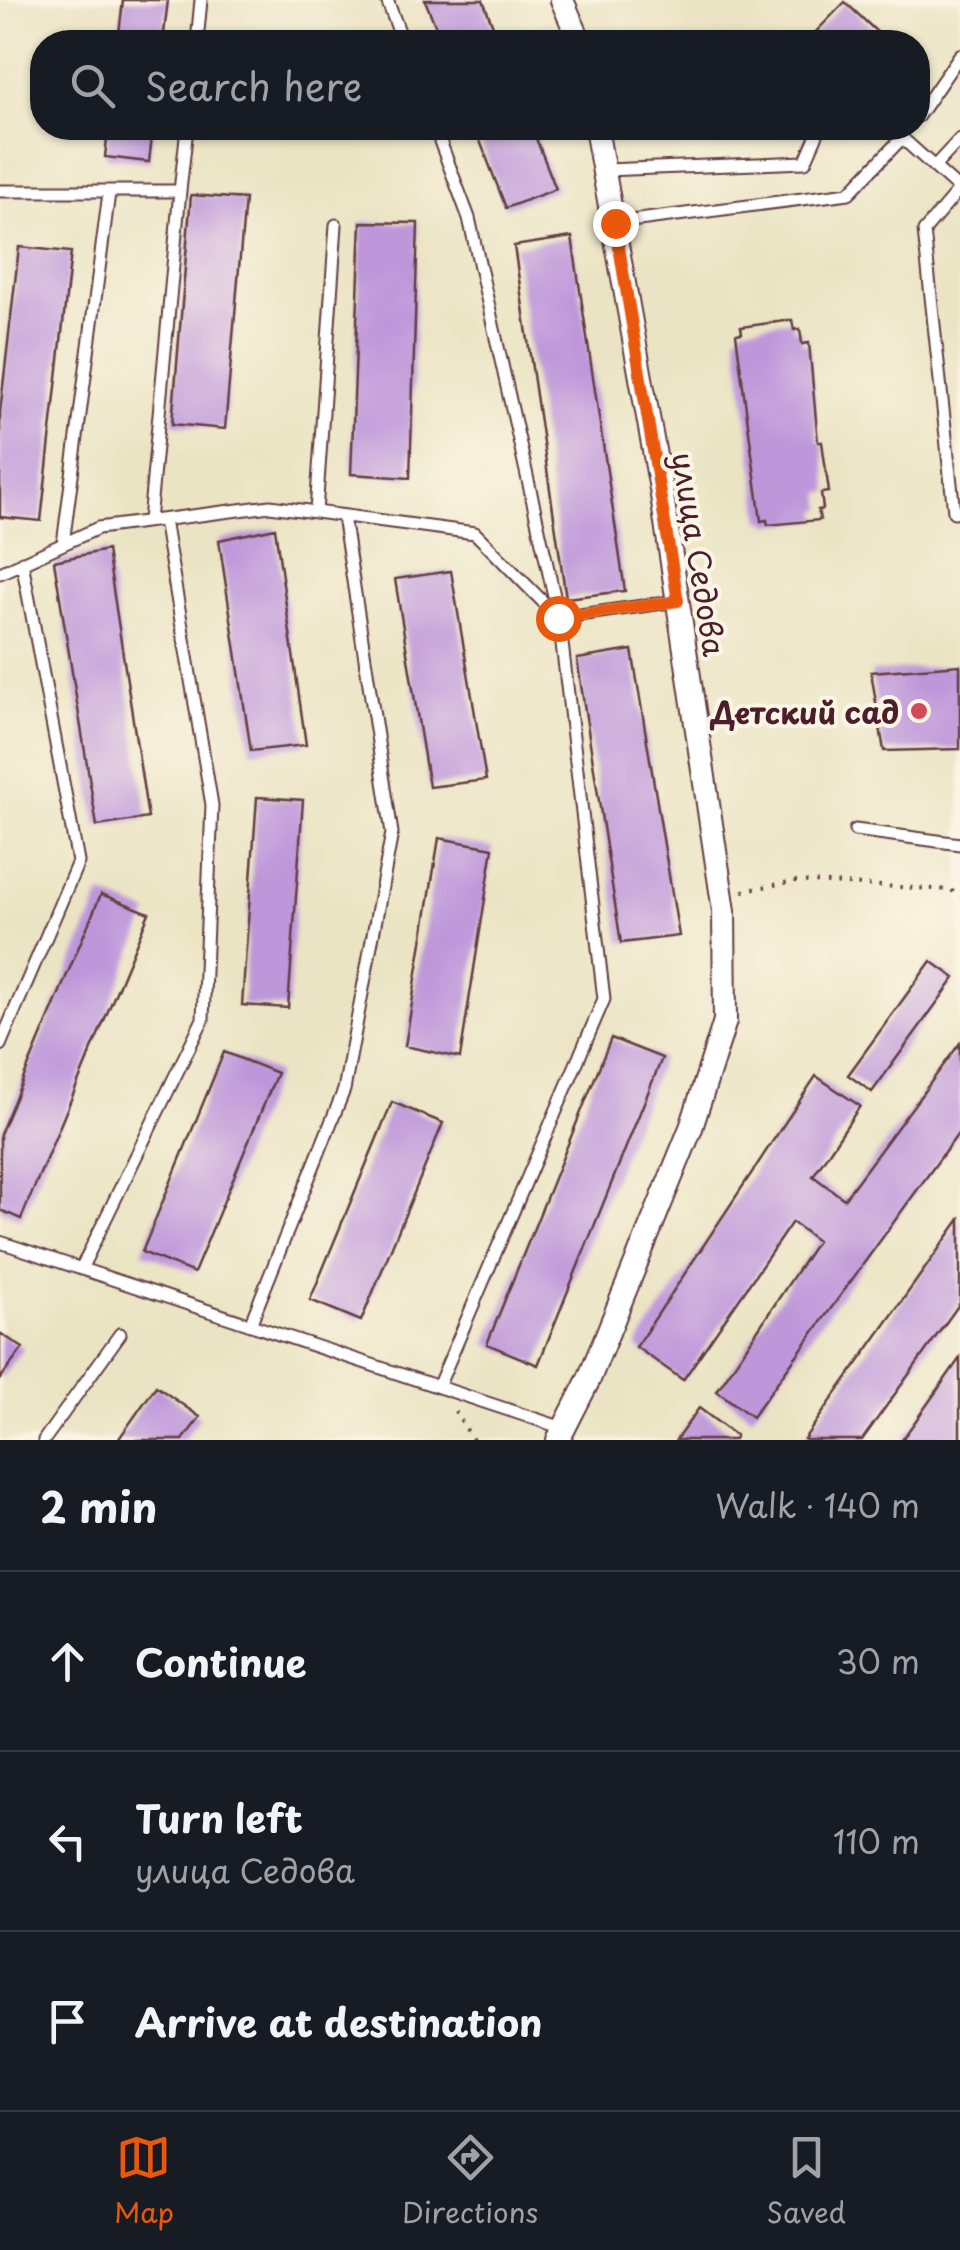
<!DOCTYPE html>
<html lang="en">
<head>
<meta charset="utf-8">
<style>
  body { margin:0; font-family:"Playpen Sans",sans-serif; background:#20242c; color:#f1f3f6 }
  .stop { position:absolute; width:30px; height:30px; margin:-22px; border:8px solid #ea580c; border-radius:50%; background:#fff }
  .stop.end { background:#ea580c; border-color:#fff; box-shadow:0 2px 10px #0008 }
  .list { margin:0; padding:0; list-style:none }
  h2 { display:flex; justify-content:space-between; align-items:center; height:130px; margin:0; padding:0 40px; font-size:42px }
  h2 small { font-size:32px; font-weight:400; color:#9ea1a6 }
  .list li { display:grid; grid-template-columns:65px 1fr auto; gap:30px; align-items:center; box-sizing:border-box; height:180px; padding:0 40px; border-top:2px solid #363941 }
  .list b { display:block; font-size:38px; white-space:nowrap }
  .list p { margin:0; font-size:32px; white-space:nowrap; color:#9ea1a6 }
  .list em { font-size:32px; font-style:normal; color:#9ea1a6 }
  .icon { flex:none; width:55px; height:55px; fill:none; stroke:currentColor; stroke-width:2; stroke-linecap:round; stroke-linejoin:round }
  .map { position:relative; flex:none; width:960px; height:1440px; overflow:hidden }
  .search { position:absolute; background:#171b24; box-shadow:0 2px 8px #0004; left:30px; right:30px; top:30px; height:110px; display:flex; align-items:center; gap:25px; box-sizing:border-box; padding:0 35px; border-radius:40px; color:#9ea1a6; font-size:38px }
  .sheet { height:670px; background:#171b24 }
  nav { display:flex; justify-content:space-around; align-items:center; box-sizing:border-box; height:140px; border-top:2px solid #363941; background:#171b24; font-size:28px; color:#9ea1a6 }
  nav a { display:grid; justify-items:center; gap:5px }
  nav .on { color:#ea580c }
  .map>svg:first-child { display:block }
  .building { fill:#be97da }
  .lines { fill:none; stroke-linecap:round; stroke-linejoin:round }
  .lane-casing { stroke:#623d42; stroke-width:15 }
  .street-casing { stroke:#623d42; stroke-width:26 }
  .path { stroke:#623d42; stroke-width:4; stroke-dasharray:2.5 8; stroke-linecap:butt }
  .lane { stroke:#fff; stroke-width:11 }
  .street { stroke:#fff; stroke-width:22 }
  .route { stroke:#ea580c; stroke-width:12 }
  .poi-dot { fill:#d1495b; stroke:#fcf5e5; stroke-width:4 }
  .labels { text-anchor:middle; dominant-baseline:central; stroke-width:8; stroke-linejoin:round; paint-order:stroke }
  .street-label { font-size:30px; fill:#4a1f2b; stroke:#fcf5e5 }
  .poi-label { font-size:30px; font-weight:bold; fill:#4a1f2b; stroke:#fcf5e5; text-anchor:end }
</style>
</head>
<body>
<div class="map">
<svg width="960" height="1440" viewBox="0 0 960 1440">
  <rect width="100%" height="100%" fill="#fcf5e5"/>
  <filter id="ink" filterUnits="userSpaceOnUse"><feTurbulence type="fractalNoise" baseFrequency=".01" numOctaves="2"/><feDisplacementMap in="SourceGraphic" scale="20" xChannelSelector="R" yChannelSelector="G"/><feConvolveMatrix kernelMatrix="1 2 1 2 8 2 1 2 1" color-interpolation-filters="sRGB"/></filter>
  <filter id="wash" filterUnits="userSpaceOnUse"><feTurbulence type="fractalNoise" baseFrequency=".0048" numOctaves="4" result="noise"/><feDisplacementMap in="SourceGraphic" scale="40" xChannelSelector="R" yChannelSelector="G"/><feGaussianBlur stdDeviation="2.25" result="paint"/><feColorMatrix in="noise" values="0 0 0 0 0 0 0 0 0 0 0 0 0 0 0 0 0 1.4 0 .05"/><feComposite in="paint" operator="in"/></filter>
  <g filter="url(#wash)">
    <rect width="100%" height="100%" fill="#ebe4c4"/>
    <g id="blocks">
      <path class="building" d="M123,0H168L163,42H118Z
        M425,0H483L499,42H442Z
        M845,2L877,32L867,42H806Z
        M108,128H153L149,162L105,157Z
        M475,128H532L556,189L506,208Z
        M191,195L245,199L225,429L172,424Z
        M361,222L418,223L410,478L351,474Z
        M572,237L625,591L566,598L514,246Z
        M19,247L71,252L41,521L0,517V412Z
        M792,320L794,330L800,329L802,344L809,343L818,442H822L829,492L821,493L823,509L818,510L820,520L768,525L767,520L761,521L736,334L742,333L741,327Z
        M275,528L306,745L251,751L219,540Z
        M107,550L148,818L97,826L54,561Z
        M451,571L486,780L429,787L395,579Z
        M632,650L679,936L621,943L577,659Z
        M960,665V749L884,751L871,672Z
        M257,797L303,800L288,1008L242,1005Z
        M439,838L493,848L460,1058L405,1046Z
        M101,894L149,913L21,1219L0,1210V1134Z
        M931,961L955,978L872,1092L848,1075Z
        M611,1038L662,1058L538,1365L487,1344Z
        M960,1043V1131L752,1417L717,1391L817,1241L792,1222L683,1380L636,1347L816,1076L860,1106L813,1176L844,1199Z
        M224,1052L277,1073L194,1273L142,1252Z
        M392,1102L443,1123L361,1321L310,1300Z
        M960,1219V1303L862,1440H806L804,1439Z
        M0,1333L23,1348L0,1379Z
        M960,1358V1440H902Z
        M156,1386L200,1417L183,1440H118Z
        M699,1408L736,1436L733,1440H676Z"/>
    </g>
  </g>
  <g filter="url(#ink)">
    <use href="#blocks" fill-opacity="0" stroke="#623d42" stroke-width="2.5"/>
    <g class="lines">
      <g class="lane-casing">
        <path id="lane" d="M387,0L403,42
          M197,42L201,0
          M918,116L960,55
          M435,128L469,218L559,618L604,999L438,1387
          M934,167L960,139
          M605,170L805,162L820,128
          M959,190L924,231L954,512L960,511
          M0,191H180L187,128
          M615,223L849,193L902,138L960,190
          M316,512L336,225
          M149,521L180,191
          M63,544L109,193
          M0,573L98,528L270,506L475,533L559,618L677,601
          M855,830L960,844
          M0,1045L78,862L22,562
          M0,1242L566,1429
          M81,1269L203,1019L212,805L164,520
          M250,1325L344,1090L392,833L343,516
          M44,1440L120,1334"/>
      </g>
      <g class="street-casing">
        <path id="street" d="M562,0L580,42
          M558,1440L589,1379L691,1128L725,1021L724,911L661,489L596,128"/>
      </g>
      <path class="path" d="M743,891L794,881L951,890L960,897
        M455,1411L473,1440"/>
      <use href="#lane" class="lane"/>
      <use href="#street" class="street"/>
    </g>
  </g>
  <g class="lines" filter="url(#ink)">
    <path class="route" d="M558,618L678,601L615,223"/>
  </g>
  <circle class="poi-dot" cx="919" cy="711" r="10"/>
  <g class="labels">
    <g class="street-label">
      <text transform="translate(700 554) rotate(81)">улица Седова</text>
    </g>
    <g class="poi-label">
      <text x="899" y="711">Детский сад</text>
    </g>
  </g>
</svg>
<div class="stop" style="left:558px;top:618px"></div>
<div class="stop end" style="left:615px;top:223px"></div>
<div class="search"><svg class="icon" aria-label="search" viewBox="0 0 24 24"><circle cx="10" cy="10" r="6"/><path d="M15 15l6 6"/></svg>Search here</div>
</div>
<section class="sheet">
<h2>2 min<small>Walk · 140 m</small></h2>
<ul class="list">
<li><svg class="icon" aria-label="ahead" viewBox="0 0 24 24"><path d="M12 20V5M6 11l6-6 6 6"/></svg><div><b>Continue</b></div><em>30 m</em></li>
<li><svg class="icon" aria-label="left" viewBox="0 0 24 24"><path d="M17 20v-9H6M10 6l-5 5 5 5"/></svg><div><b>Turn left</b><p>улица Седова</p></div><em>110 m</em></li>
<li><svg class="icon" aria-label="arrive" viewBox="0 0 24 24"><path d="M6 21V4h12l-3 4 3 4H6"/></svg><div><b>Arrive at destination</b></div></li>
</ul>
</section>
<nav>
<a class="on"><svg class="icon" aria-label="map" viewBox="0 0 24 24"><path d="M3 6l6-2 6 2 6-2v14l-6 2-6-2-6 2zM9 4v14M15 6v14"/></svg>Map</a>
<a><svg class="icon" aria-label="directions" viewBox="0 0 24 24"><path d="M12 3l9 9-9 9-9-9zM9 14v-3h6M13 9l2 2-2 2"/></svg>Directions</a>
<a><svg class="icon" aria-label="saved" viewBox="0 0 24 24"><path d="M7 4h10v16l-5-4-5 4z"/></svg>Saved</a>
</nav>
</body>
</html>
